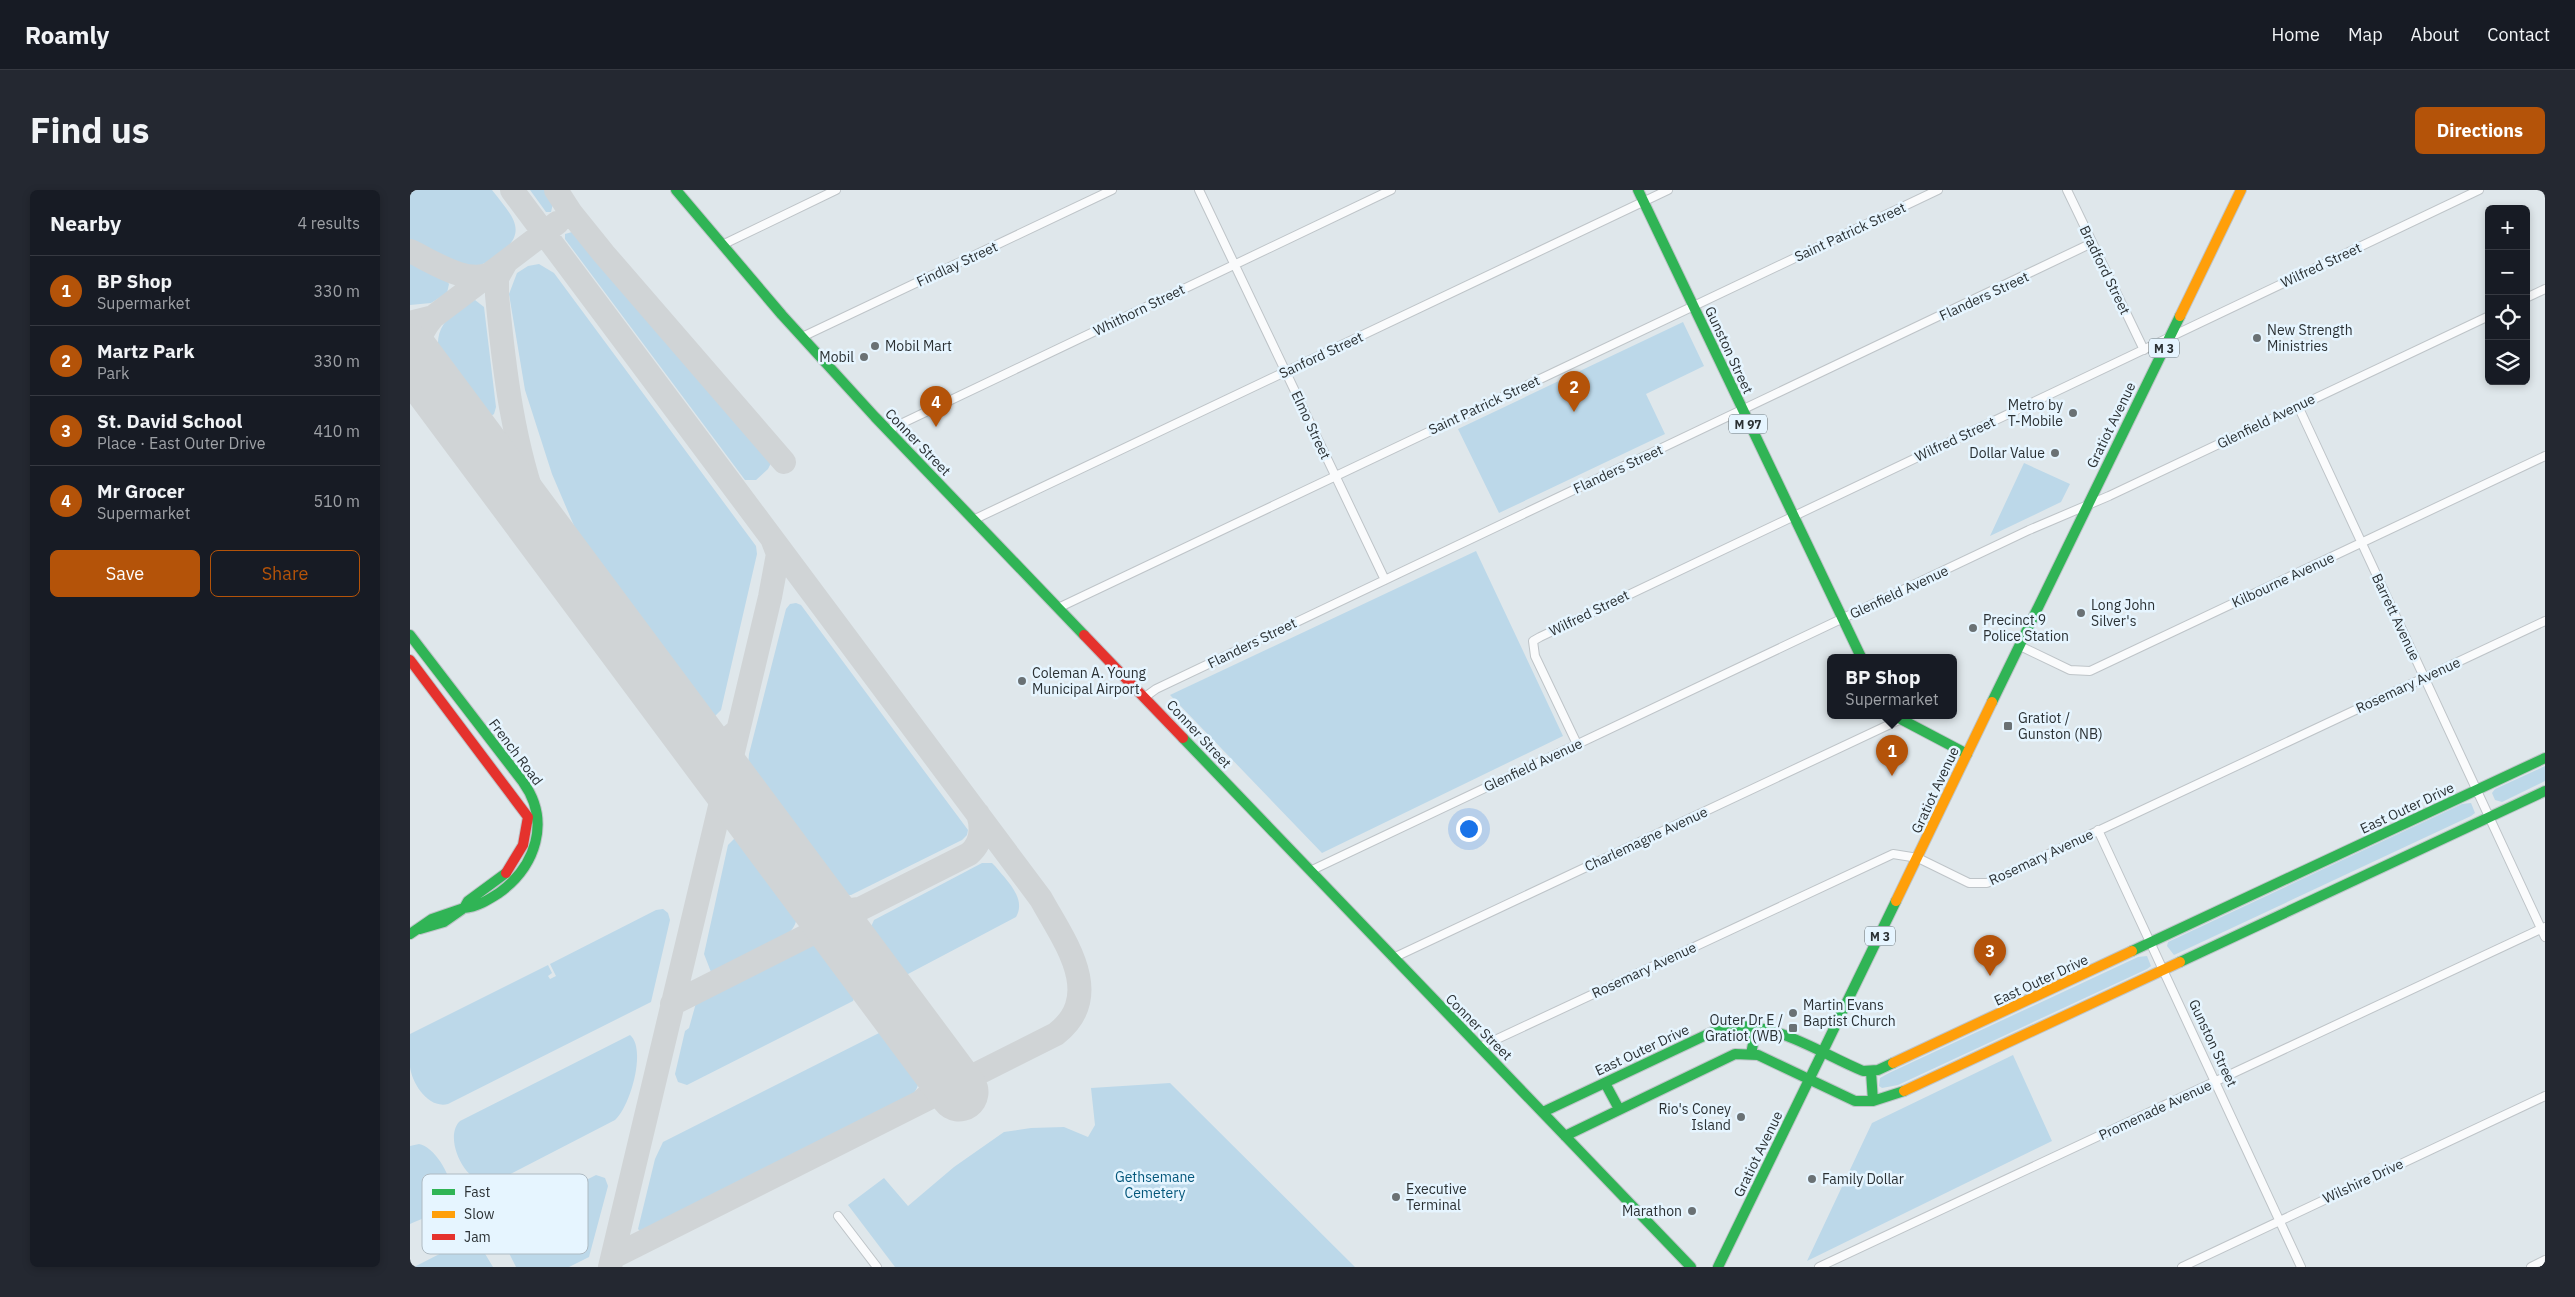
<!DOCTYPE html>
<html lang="en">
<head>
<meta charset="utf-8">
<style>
  body { margin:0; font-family:"IBM Plex Sans",sans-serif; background:#242831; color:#f1f3f6 }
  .controls { position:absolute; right:15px; top:15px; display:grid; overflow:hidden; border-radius:8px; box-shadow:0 2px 8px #0003 }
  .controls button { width:45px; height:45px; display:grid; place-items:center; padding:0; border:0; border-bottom:1px solid #363941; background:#171b24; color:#f1f3f6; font:25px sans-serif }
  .you { position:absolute; left:1058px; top:638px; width:18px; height:18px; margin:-12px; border:4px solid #fff; border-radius:50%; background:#1a73e8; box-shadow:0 0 0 8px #1a73e833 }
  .badge { display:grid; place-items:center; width:32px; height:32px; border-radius:50%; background:#b45309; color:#fff; font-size:16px; font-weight:700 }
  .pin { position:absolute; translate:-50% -41px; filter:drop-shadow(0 1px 2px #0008) }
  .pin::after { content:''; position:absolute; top:26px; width:18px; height:15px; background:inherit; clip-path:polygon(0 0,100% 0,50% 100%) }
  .popup { position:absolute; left:1417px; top:464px; width:130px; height:65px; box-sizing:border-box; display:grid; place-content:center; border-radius:8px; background:#171b24; filter:drop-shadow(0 1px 4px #0005); font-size:16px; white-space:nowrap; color:#9ea1a6 }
  .popup b { font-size:19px; color:#f1f3f6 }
  .popup::after { content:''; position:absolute; left:50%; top:100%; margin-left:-10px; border:10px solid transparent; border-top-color:#171b24 }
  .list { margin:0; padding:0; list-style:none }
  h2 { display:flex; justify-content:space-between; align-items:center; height:65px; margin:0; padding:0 20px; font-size:21px }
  h2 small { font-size:16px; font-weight:400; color:#9ea1a6 }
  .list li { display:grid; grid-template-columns:32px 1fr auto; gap:15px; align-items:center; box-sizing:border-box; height:70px; padding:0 20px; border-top:1px solid #363941 }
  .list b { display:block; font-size:19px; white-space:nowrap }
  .list p { margin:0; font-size:16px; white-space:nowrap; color:#9ea1a6 }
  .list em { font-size:16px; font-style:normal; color:#9ea1a6 }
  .actions { display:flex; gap:10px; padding:15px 20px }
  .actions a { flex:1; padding:11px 0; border:1px solid #b45309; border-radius:8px; text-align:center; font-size:18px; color:#b45309 }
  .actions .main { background:#b45309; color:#fff }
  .icon { flex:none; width:28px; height:28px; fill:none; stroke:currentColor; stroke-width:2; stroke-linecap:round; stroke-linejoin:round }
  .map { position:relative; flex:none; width:2135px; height:1077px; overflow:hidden; border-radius:8px }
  header { display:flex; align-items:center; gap:30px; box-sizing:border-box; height:70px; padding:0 25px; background:#171b24; border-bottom:1px solid #363941 }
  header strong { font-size:24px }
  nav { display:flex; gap:28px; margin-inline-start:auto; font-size:18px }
  .intro { display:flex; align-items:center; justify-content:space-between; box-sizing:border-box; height:120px; padding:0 30px }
  h1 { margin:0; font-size:35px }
  .button { padding:12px 22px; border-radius:8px; background:#b45309; color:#fff; font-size:18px; font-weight:700 }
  main { display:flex; gap:30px; padding:0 30px }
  aside { flex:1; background:#171b24; border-radius:8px; box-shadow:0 2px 8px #0003 }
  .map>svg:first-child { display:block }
  .green { fill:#bcd8e9 }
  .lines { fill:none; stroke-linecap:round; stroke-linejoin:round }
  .taxiway { stroke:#d0d4d6; stroke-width:24 }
  .runway { stroke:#d0d4d6; stroke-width:59 }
  .street-casing { stroke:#bec4c8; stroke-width:10 }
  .fast-casing { stroke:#bec4c8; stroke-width:12 }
  .slow-casing { stroke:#bec4c8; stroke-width:12 }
  .jam-casing { stroke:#bec4c8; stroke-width:12 }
  .street { stroke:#fafbfc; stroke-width:8 }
  .fast { stroke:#30b455; stroke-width:10 }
  .slow { stroke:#ff9f0a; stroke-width:10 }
  .jam { stroke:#e5322d; stroke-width:10 }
  .poi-dot { fill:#6a7174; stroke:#e6f5ff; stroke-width:2 }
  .labels { text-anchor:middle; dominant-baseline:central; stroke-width:5; stroke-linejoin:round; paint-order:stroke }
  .shield { fill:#e6f5ff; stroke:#636c71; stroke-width:1 }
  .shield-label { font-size:12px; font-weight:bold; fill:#2b3134 }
  .street-label { font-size:14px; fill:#2b3134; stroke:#e6f5ff }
  .poi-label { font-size:14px; fill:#2b3134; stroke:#e6f5ff; text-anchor:start }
  .park-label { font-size:14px; fill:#04577b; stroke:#e6f5ff }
  .key { fill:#e6f5ff; stroke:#aebac2; stroke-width:1 }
  .key-label { font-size:14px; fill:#2b3134 }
</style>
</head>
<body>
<header>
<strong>Roamly</strong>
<nav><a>Home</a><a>Map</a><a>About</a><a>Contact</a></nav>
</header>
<div class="intro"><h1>Find us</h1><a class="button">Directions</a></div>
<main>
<aside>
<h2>Nearby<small>4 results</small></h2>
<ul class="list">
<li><span class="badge">1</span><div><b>BP Shop</b><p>Supermarket</p></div><em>330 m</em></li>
<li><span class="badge">2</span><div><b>Martz Park</b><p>Park</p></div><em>330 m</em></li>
<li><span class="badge">3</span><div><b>St. David School</b><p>Place · East Outer Drive</p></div><em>410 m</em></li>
<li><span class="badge">4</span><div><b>Mr Grocer</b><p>Supermarket</p></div><em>510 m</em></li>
</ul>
<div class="actions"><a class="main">Save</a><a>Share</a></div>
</aside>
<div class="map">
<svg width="2135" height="1077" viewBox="0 0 2135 1077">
  <rect width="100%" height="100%" fill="#dfe7eb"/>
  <path class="green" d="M0,0H82C101,25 121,41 88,65C79,71 71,77 60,76C40,73 18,58 0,50Z
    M120,0H135L143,14L141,22H136Z
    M162,42L358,267L361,273L358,279L346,290H335L155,49V44Z
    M0,73L35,88L39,94L37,103L21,113L0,115Z
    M129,74L144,83L346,356L347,364L311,520L304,527L295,529L194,389L165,338L142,284L115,200L99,104L107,83L118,76Z
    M65,110L74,117L86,217L84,224L78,228L68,223L31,173L33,172C22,151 30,132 48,120C54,116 59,111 65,110Z
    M1273,132L1294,176L1236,204L1255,244L1089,323L1048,239Z
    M1614,273L1660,294L1651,312L1580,346Z
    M1066,361L1153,546L912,663L760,505Z
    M386,413L391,415L558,640L557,645L552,650L441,705H433L423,699L342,591L344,589L338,575L339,564L376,419L380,414Z
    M2135,576V591L2092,612L2085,610L2082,603L2085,599Z
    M2061,613L2065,623L2061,626L1764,765L1757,756L1758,752L2052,614Z
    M326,647L335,648L385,718C389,730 385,738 376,745L301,782L294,764L318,655Z
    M572,673H582L585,676C596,690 617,708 606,727L498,784L482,780L461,749L460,739L464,730Z
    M253,719L258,723L260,730L241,812L38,914C18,919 2,893 0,877C0,866 0,855 0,844L138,775L142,783L138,786L140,789L146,786L140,774L246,720Z
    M406,755L418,762L447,800L443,811L277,895L268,892L265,884L275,841L279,838L286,813L397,756Z
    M1737,766L1741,776L1737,779L1488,895L1472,898L1469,896L1470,888L1479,883L1728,767Z
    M477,839C489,855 520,882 504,903L230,1041L228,1039L245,969L253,952Z
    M220,845C237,859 220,917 205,930L83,993C57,999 32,948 50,931Z
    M1603,865L1642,951L1397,1071L1462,933Z
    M760,893L945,1077H485L438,1015L474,988L498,1016L544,977L594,942L621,938L654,937L678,947L685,935L681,898Z
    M9,954C27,957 50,998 38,1014C29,1023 11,1029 0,1034V956Z
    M186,985L195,988L198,996L179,1067L159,1077H106L92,1049L94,1032Z
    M57,1050L71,1057L83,1077H4Z"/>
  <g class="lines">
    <path class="taxiway" d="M102,0L631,709C654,751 696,805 646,844L203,1067
      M146,0L161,23L194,64L374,272
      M0,61C22,71 56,95 80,84
      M96,72L87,88V105C94,179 103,256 130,326C136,341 146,356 153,370
      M0,133L23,127L147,33
      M18,188C5,164 5,148 23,127
      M267,523C282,541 302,565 326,542
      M395,693C409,711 425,724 448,719
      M262,814L559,664C572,653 573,639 568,624
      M513,910C525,900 531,890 528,874
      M200,1077L360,407L368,364L363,351"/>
    <path class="runway" d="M0,164L549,902"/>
    <g class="street-casing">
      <path id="street" d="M789,0L975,390
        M1657,0L1734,160
        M312,55L426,0
        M2116,108L2135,99
        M392,147L702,0
        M1888,216L2135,747
        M478,240L981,0
        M563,330L1258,0
        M648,418L1528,0
        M1610,456L1660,480L1680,481L2135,266
        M735,507L746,499L1682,53
        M1167,554L1125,466L1123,451L1130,447L2069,0
        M1688,640L1891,1077
        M900,681L1619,340L1699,306L2079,126
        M983,768L1489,530
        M1070,857L1483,664L1508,668L1559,693H1577L2135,431
        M428,1026L467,1077
        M1409,1077L2135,737
        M1772,1077L2135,906
        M2121,1077L2135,1070"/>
    </g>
    <g class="fast-casing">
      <path id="fast" d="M266,0L372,125L465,227L674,445
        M1228,0L1451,467
        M0,445L113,592C141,631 126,676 89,703C78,710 67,717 54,718L58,711L96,683
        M1582,512L1770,126
        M1483,525L1557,564
        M773,548L1281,1077
        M0,744L22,729L54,718L34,732L10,739
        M1722,761L2135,568
        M1770,772L2135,601
        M1341,864L1347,834
        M1461,882L1463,911
        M1195,893L1209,919
        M1133,922L1313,837C1365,830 1407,862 1453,881L1468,880L1483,873
        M1155,946L1325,864L1348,865L1445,911H1463L1494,901
        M1308,1077L1486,711"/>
    </g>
    <g class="slow-casing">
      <path id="slow" d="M1770,126L1831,0
        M1486,711L1582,512
        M1483,873L1722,761
        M1494,901L1770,772"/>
    </g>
    <g class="jam-casing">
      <path id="jam" d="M674,445L773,548
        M0,470L118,627L113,655L96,683"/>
    </g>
    <use href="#street" class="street"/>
    <use href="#fast" class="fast"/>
    <use href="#slow" class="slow"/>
    <use href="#jam" class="jam"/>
  </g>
  <g class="poi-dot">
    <circle cx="1847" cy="148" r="5"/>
    <circle cx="465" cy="156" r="5"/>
    <circle cx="454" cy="167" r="5"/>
    <circle cx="1663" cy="223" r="5"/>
    <circle cx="1645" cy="263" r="5"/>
    <circle cx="1671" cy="423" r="5"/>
    <circle cx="1563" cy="438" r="5"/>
    <circle cx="612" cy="491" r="5"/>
    <rect x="1593" y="531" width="10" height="10" rx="2.5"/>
    <circle cx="1383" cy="823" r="5"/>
    <rect x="1378" y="833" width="10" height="10" rx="2.5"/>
    <circle cx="1331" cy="927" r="5"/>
    <circle cx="1402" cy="989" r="5"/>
    <circle cx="986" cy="1007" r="5"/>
    <circle cx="1282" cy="1021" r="5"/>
  </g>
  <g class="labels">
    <g class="shield">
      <rect x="1739" y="148.5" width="30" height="19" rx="4"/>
      <rect x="1319" y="224.5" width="38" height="19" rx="4"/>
      <rect x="1455" y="736.5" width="30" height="19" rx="4"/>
    </g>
    <g class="shield-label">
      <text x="1754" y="158">M 3</text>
      <text x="1338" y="234">M 97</text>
      <text x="1470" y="746">M 3</text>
    </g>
    <g class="street-label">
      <text transform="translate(1440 42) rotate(-25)">Saint Patrick Street</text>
      <text transform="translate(547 74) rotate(-25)">Findlay Street</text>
      <text transform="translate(1911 75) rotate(-25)">Wilfred Street</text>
      <text transform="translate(1695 80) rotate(64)">Bradford Street</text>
      <text transform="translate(1574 106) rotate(-25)">Flanders Street</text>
      <text transform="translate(729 120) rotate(-26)">Whithorn Street</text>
      <text transform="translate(1319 160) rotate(65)">Gunston Street</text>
      <text transform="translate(911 165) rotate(-25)">Sanford Street</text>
      <text transform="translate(1074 215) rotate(-25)">Saint Patrick Street</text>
      <text transform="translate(1856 231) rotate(-26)">Glenfield Avenue</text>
      <text transform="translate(901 235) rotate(65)">Elmo Street</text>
      <text transform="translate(1701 235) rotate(-64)">Gratiot Avenue</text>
      <text transform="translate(1545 249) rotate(-25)">Wilfred Street</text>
      <text transform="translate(508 252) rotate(46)">Conner Street</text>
      <text transform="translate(1208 279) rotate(-25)">Flanders Street</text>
      <text transform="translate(1873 390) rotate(-25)">Kilbourne Avenue</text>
      <text transform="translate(1489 402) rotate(-25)">Glenfield Avenue</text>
      <text transform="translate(1179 423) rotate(-26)">Wilfred Street</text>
      <text transform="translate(1986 427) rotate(65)">Barrett Avenue</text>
      <text transform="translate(842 453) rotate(-26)">Flanders Street</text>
      <text transform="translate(1998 495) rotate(-25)">Rosemary Avenue</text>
      <text transform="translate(789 544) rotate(47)">Conner Street</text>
      <text transform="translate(106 562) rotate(53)">French Road</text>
      <text transform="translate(1123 575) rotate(-25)">Glenfield Avenue</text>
      <text transform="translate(1525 600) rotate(-65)">Gratiot Avenue</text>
      <text transform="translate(1997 618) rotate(-25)">East Outer Drive</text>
      <text transform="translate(1236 649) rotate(-25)">Charlemagne Avenue</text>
      <text transform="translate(1631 667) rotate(-25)">Rosemary Avenue</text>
      <text transform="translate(1234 780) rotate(-25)">Rosemary Avenue</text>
      <text transform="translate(1631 790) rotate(-25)">East Outer Drive</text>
      <text transform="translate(1069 837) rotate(45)">Conner Street</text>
      <text transform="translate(1803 853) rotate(65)">Gunston Street</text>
      <text transform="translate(1232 860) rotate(-25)">East Outer Drive</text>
      <text transform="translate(1745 920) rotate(-25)">Promenade Avenue</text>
      <text transform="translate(1348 964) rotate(-64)">Gratiot Avenue</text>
      <text transform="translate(1953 991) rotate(-25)">Wilshire Drive</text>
    </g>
    <g class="poi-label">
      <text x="1857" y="140">New Strength<tspan x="1857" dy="16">Ministries</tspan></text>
      <text x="475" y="156">Mobil Mart</text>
      <text x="444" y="167" text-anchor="end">Mobil</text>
      <text x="1653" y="215" text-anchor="end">Metro by<tspan x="1653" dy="16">T-Mobile</tspan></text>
      <text x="1635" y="263" text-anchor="end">Dollar Value</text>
      <text x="1681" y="415">Long John<tspan x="1681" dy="16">Silver's</tspan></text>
      <text x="1573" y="430">Precinct 9<tspan x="1573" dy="16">Police Station</tspan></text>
      <text x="622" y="483">Coleman A. Young<tspan x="622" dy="16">Municipal Airport</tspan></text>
      <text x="1608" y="528">Gratiot /<tspan x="1608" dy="16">Gunston (NB)</tspan></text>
      <text x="1393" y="815">Martin Evans<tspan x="1393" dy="16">Baptist Church</tspan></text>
      <text x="1373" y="830" text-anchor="end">Outer Dr E /<tspan x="1373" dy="16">Gratiot (WB)</tspan></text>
      <text x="1321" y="919" text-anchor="end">Rio's Coney<tspan x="1321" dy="16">Island</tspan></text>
      <text x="1412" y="989">Family Dollar</text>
      <text x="996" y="999">Executive<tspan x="996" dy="16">Terminal</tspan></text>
      <text x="1272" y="1021" text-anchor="end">Marathon</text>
    </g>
    <g class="park-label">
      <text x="745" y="987">Gethsemane<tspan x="745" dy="16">Cemetery</tspan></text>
    </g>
  </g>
  <rect x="12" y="984" width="166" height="80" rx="8" class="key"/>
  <rect x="22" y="999" width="23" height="6" fill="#30b455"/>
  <rect x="22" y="1021" width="23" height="7" fill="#ff9f0a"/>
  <rect x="22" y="1044" width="23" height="6" fill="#e5322d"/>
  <g class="key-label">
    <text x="54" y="1007">Fast</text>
    <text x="54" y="1029">Slow</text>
    <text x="54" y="1052">Jam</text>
  </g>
</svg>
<div class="controls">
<button>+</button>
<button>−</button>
<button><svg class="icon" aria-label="locate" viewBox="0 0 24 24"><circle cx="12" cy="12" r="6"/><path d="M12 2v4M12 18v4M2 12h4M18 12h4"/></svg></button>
<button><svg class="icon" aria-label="layers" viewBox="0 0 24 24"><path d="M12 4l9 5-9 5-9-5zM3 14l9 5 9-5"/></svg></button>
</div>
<div class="you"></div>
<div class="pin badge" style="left:1482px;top:586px">1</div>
<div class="popup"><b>BP Shop</b>Supermarket</div>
<div class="pin badge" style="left:1164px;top:222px">2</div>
<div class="pin badge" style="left:1580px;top:786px">3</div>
<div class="pin badge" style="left:526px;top:237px">4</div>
</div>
</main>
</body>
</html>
